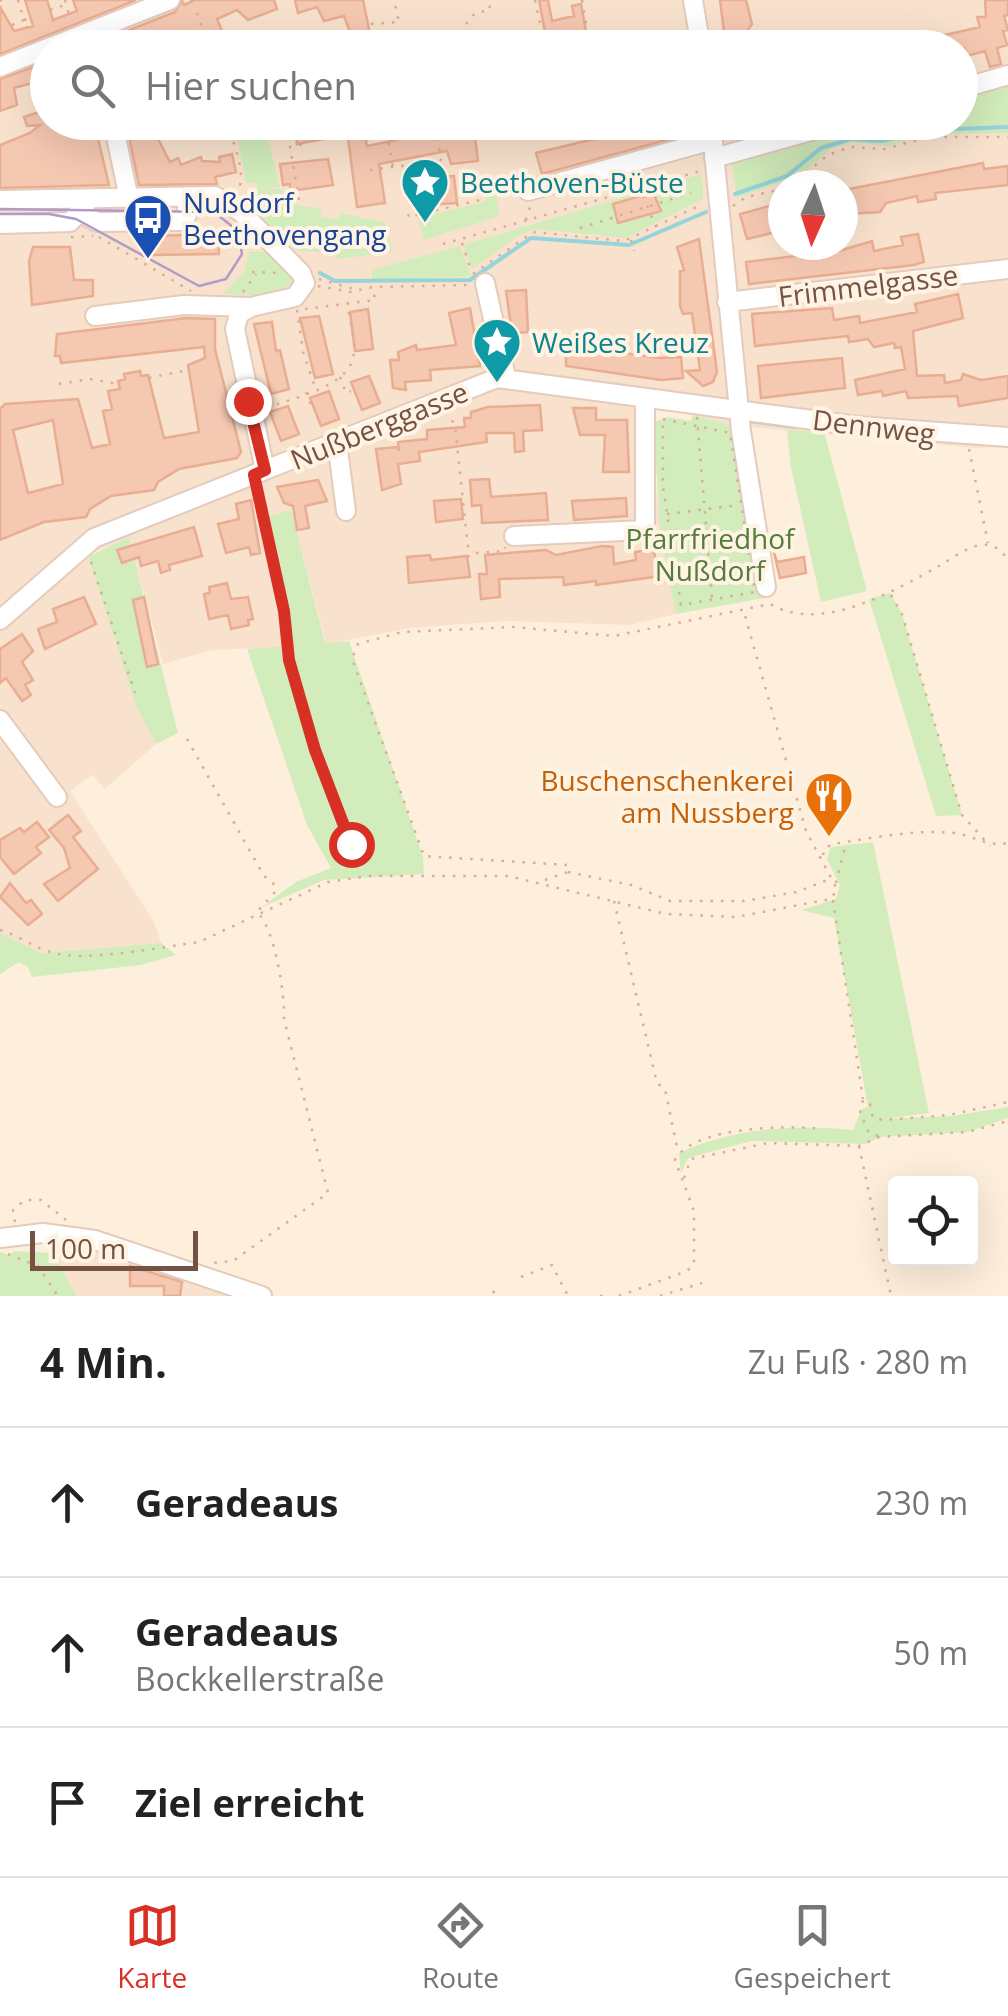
<!DOCTYPE html>
<html lang="de">
<head>
<meta charset="utf-8">
<style>
  body { margin:0; font-family:"Open Sans",sans-serif; background:#f2f2f2; color:#222 }
  .controls { position:absolute; right:30px; bottom:30px; display:grid; overflow:hidden; border-radius:10px; box-shadow:0 10px 40px #0002 }
  .controls button { width:90px; height:90px; display:grid; place-items:center; padding:0; border:0; border-bottom:2px solid #e0e0e0; background:#fff; color:#222; font:50px sans-serif }
  .compass { position:absolute; left:768px; top:170px; width:90px; height:90px; border-radius:50%; background:#fff; box-shadow:0 10px 40px #0002; rotate:183deg }
  .scale { position:absolute; left:30px; bottom:25px; width:168px; box-sizing:border-box; padding-left:10px; border:5px solid #745244; border-top:0; font-size:28px; line-height:35px; white-space:nowrap; color:#745244; -webkit-text-stroke:8px #fff3e4; paint-order:stroke }
  .stop { position:absolute; width:30px; height:30px; margin:-22px; border:8px solid #d93025; border-radius:50%; background:#fff }
  .stop.end { background:#d93025; border-color:#fff; box-shadow:0 2px 10px #0008 }
  .list { margin:0; padding:0; list-style:none }
  h2 { display:flex; justify-content:space-between; align-items:center; height:130px; margin:0; padding:0 40px; font-size:42px }
  h2 small { font-size:32px; font-weight:400; color:#767676 }
  .list li { display:grid; grid-template-columns:65px 1fr auto; gap:30px; align-items:center; box-sizing:border-box; height:150px; padding:0 40px; border-top:2px solid #e0e0e0 }
  .list b { display:block; font-size:38px; white-space:nowrap }
  .list p { margin:0; font-size:32px; white-space:nowrap; color:#767676 }
  .list em { font-size:32px; font-style:normal; color:#767676 }
  .icon { flex:none; width:55px; height:55px; fill:none; stroke:currentColor; stroke-width:2; stroke-linecap:round; stroke-linejoin:round }
  .map { position:relative; flex:none; width:1008px; height:1296px; overflow:hidden }
  .search { position:absolute; background:#fff; box-shadow:0 10px 40px #0002; left:30px; right:30px; top:30px; height:110px; display:flex; align-items:center; gap:25px; box-sizing:border-box; padding:0 35px; border-radius:55px; color:#767676; font-size:38px }
  .sheet { height:580px; background:#fff }
  nav { display:flex; justify-content:space-around; align-items:center; box-sizing:border-box; height:140px; border-top:2px solid #e0e0e0; background:#fff; font-size:28px; color:#767676 }
  nav a { display:grid; justify-items:center; gap:5px }
  nav .on { color:#d93025 }
  .map>svg:first-child { display:block }
  .residential { fill:#f8e2cd; fill-rule:evenodd }
  .green { fill:#d2ecbb }
  .lines { fill:none; stroke-linecap:round; stroke-linejoin:round }
  .stream { stroke:#96d4da; stroke-width:4 }
  .building { fill:#f5c8b2; stroke:#e9ad91; stroke-width:2.5; fill-rule:evenodd }
  .minor-casing { stroke:#e4cbbb; stroke-width:22 }
  .path { stroke:#d9ac96; stroke-width:2.5; stroke-dasharray:2.5 8; stroke-linecap:butt }
  .minor { stroke:#fff; stroke-width:18 }
  .tram { stroke:#b09cc6; stroke-width:2.5 }
  .route { stroke:#d93025; stroke-width:12 }
  .labels { text-anchor:middle; dominant-baseline:central; stroke-width:8; stroke-linejoin:round; paint-order:stroke }
  .culture-label { font-size:28px; fill:#0d838f; stroke:#fff3e4; text-anchor:start }
  .transit-label { font-size:28px; fill:#164399; stroke:#fff3e4; text-anchor:start }
  .street-label { font-size:28px; fill:#745244; stroke:#fff3e4 }
  .park-label { font-size:28px; fill:#537b3b; stroke:#fff3e4 }
  .food-label { font-size:28px; fill:#c56008; stroke:#fff3e4; text-anchor:end }
</style>
</head>
<body>
<div class="map">
<svg width="1008" height="1296" viewBox="0 0 1008 1296">
  <rect width="100%" height="100%" fill="#feefdc"/>
  <path class="residential" d="M0,0H1008V447L974,448L737,426L654,405L655,479L676,614L630,625L505,621L410,628L326,644L291,510L261,519L284,608L286,647L212,650L163,664L129,538L93,553L88,558L136,706L156,744L105,789L92,775L70,791L154,922L161,943L41,953L0,933ZM48,48H960V122H48ZM783,185H843V245H783Z
    M82,1247L157,1265L256,1296H77L53,1253L79,1254Z"/>
  <path class="green" d="M1008,79V133L928,134L887,146L851,142L831,149L798,176L737,198L731,158L857,123L960,122L961,93Z
    M265,126L280,187L260,185L295,193L297,205L320,209L322,218H340L339,213L385,222L393,252L338,259C325,248 314,254 298,250C282,245 265,222 253,210L258,184L246,182L236,133Z
    M702,174L703,199L625,238L537,229L521,234L472,269L463,245Z
    M486,195H497L499,216L424,240L418,218L487,201Z
    M460,246L471,276L372,280V270Z
    M249,252H268L294,279L293,284L260,295L222,294L244,273Z
    M693,415L737,426L764,598L676,614L661,537L653,422L668,417L691,421Z
    M787,430L824,432L867,591L821,602L791,467Z
    M291,510L325,643L349,641L423,857L424,874L324,880L262,907L296,882L331,868L307,825L247,649L286,646L284,608L261,518Z
    M129,537L178,733L156,744L136,706L88,557Z
    M890,593L902,614L962,815L936,816L869,599Z
    M873,842L929,1113L883,1119L951,1116L1008,1107V1118L967,1132L880,1137L866,1144L751,1141L688,1158L681,1173L679,1153C732,1128 798,1124 853,1130L862,1109L868,1107L834,918L801,910L836,899L840,885L827,859L831,847Z
    M0,933L41,953L161,943L176,955L141,965L32,977L28,967L19,962L0,974Z
    M15,1251L53,1253L77,1296H0V1252L9,1255Z"/>
  <g class="lines">
    <path class="stream" d="M735,194L787,176L821,148L851,139L881,141L929,130L1008,127
      M320,273L335,281L470,280L531,238L629,245L706,212
      M749,421L795,427"/>
  </g>
  <path class="building" d="M25,0H47L53,20L77,11L73,0H136L0,54V7L14,31L33,26Z
    M195,0H274L277,9L248,20L237,10L217,19L229,48H84L175,12L182,1L184,5Z
    M295,0H363L373,48H356L344,16L324,21L317,7L298,13Z
    M539,0H548L552,21L574,16L572,6L581,4L589,48H579L577,31L555,36L557,48H548Z
    M720,0H746L752,24L746,33L748,48H726Z
    M985,0H1008V15L1004,16L1008,30L1003,31L1007,45L997,48L1001,64L990,67L985,51L967,56L964,48H939L936,37L980,27L977,17H986Z
    M47,62L48,122H94L109,185L0,188V145L30,133L40,125L27,126L24,117L45,110L36,82L14,88L17,105L0,111V79Z
    M126,122H188L156,135L170,162L178,158L181,165L201,157L202,161L220,162L219,157L232,154L236,172L215,177L217,184L139,185Z
    M294,122H321L324,139L297,144Z
    M346,122H363L367,146L397,140L395,126L412,123L414,139L447,134L445,122H473L478,161L451,164L447,151L379,164L385,203L357,207Z
    M649,122H699V131L542,174L536,153L619,133L629,123Z
    M328,159L333,185L290,191V184L283,185L280,164Z
    M983,163L984,169L1008,166V185L935,193L936,199L918,202L917,196L886,203L880,212L847,214L844,190Z
    M454,176L457,203L428,205L427,179Z
    M653,192L661,211L618,223L613,204Z
    M773,205L780,231L747,239L740,214Z
    M218,234L219,254L151,255L150,236Z
    M918,234L924,262L914,265L749,284L746,262L796,256V250L821,247L822,256L872,241L874,251L903,245L901,237Z
    M699,239L717,372L713,382L703,386L686,371L700,370L692,313L683,314L680,306V271L684,270L677,247Z
    M33,247H70L74,280H93V296L32,305L29,261Z
    M526,290L528,332L512,333L506,291Z
    M958,294L963,318L913,331L917,376L944,375L945,383L961,380L963,374L981,380L1008,376V398L959,406L957,396L908,398L906,391L883,396L882,391L858,395L855,380L905,369L901,347L895,348L894,343L874,347L868,339L849,342L848,336L755,346L752,314L832,308L834,320L859,316L860,323L917,312L915,304Z
    M470,308L480,366L430,370L431,380L405,382L406,390L393,388L390,360H399L398,352L416,345L417,350L456,345L449,313Z
    M368,309L373,349L355,351L350,312Z
    M319,316L333,374L315,378L300,318Z
    M187,318L215,319V349L241,452L237,458L179,469L158,482L154,490L111,496L90,509L86,517L44,522L0,540V409L5,404L78,399L92,448L110,444L103,411L112,409L108,391L120,389L118,381L125,379L124,374L140,371L141,376L148,375L164,438L199,432L188,365L205,358L204,347L61,363L60,356H55L57,334ZM53,420L63,484L28,493L13,430Z
    M272,322L276,351L280,350L289,389L271,394L254,324Z
    M566,345L660,358L681,357L683,378L661,380L566,366Z
    M842,358L845,388L761,398L758,366Z
    M369,376L380,403L362,410L351,382Z
    M329,391L339,419L321,426L310,398Z
    M540,405L542,430L523,431L524,451L515,452L514,433H486L487,442L419,452L420,461L398,464L401,484L382,490L376,449L397,447L399,451L398,442L427,439V430L465,427L464,418H471V412L488,407Z
    M288,406L299,434L281,441L270,412Z
    M573,408H596V420H627L629,472H603L605,435H580Z
    M489,479L491,497L546,493L548,520L482,523L481,505L472,506L470,480Z
    M318,480L327,501L305,506L309,528L297,530L293,506L284,503L277,487Z
    M626,498L627,516L574,520L572,501Z
    M461,499L463,519L436,522L434,501Z
    M251,500L260,553L251,555L249,547L226,553L218,524L239,519L236,504Z
    M194,527L202,556L169,565L170,570L161,573L158,561L141,566L139,557L122,563L117,550Z
    M602,546L613,547L614,564L636,560L635,552L653,549L658,567L653,577L596,585V581L564,585L563,577L499,579L500,597L481,599L479,574H487L485,555L546,550L556,555Z
    M773,549L777,562L804,557L806,573L780,578Z
    M430,555L431,560L467,556L470,577L409,583L407,557Z
    M227,583L231,599L248,597L253,619L248,620L249,625L231,629L228,615L209,619L204,594L210,593L209,587Z
    M84,597L96,624L45,649L38,629L57,622L53,609Z
    M144,597L158,664L147,667L133,600Z
    M22,634L33,651L22,662L33,680L25,685L31,695L22,701L6,678L0,683V649Z
    M68,815L81,831L73,837L98,869L58,901L44,884L70,868L64,848L49,830Z
    M37,822L49,837L36,847L41,853L14,874L0,857V840L20,828L24,832Z
    M10,883L26,903L31,900L42,914L28,925L0,897Z
    M130,1266L182,1282L180,1296H164V1286H130Z"/>
  <g class="lines">
    <g class="minor-casing">
      <path id="minor" d="M693,0L701,48
        M0,67L170,0
        M960,89L1008,75
        M113,122L129,199
        M711,122L741,431L766,587
        M714,158L843,122
        M528,191L713,140
        M0,200L215,196L242,213L301,273L305,283L295,297L251,307L184,305L95,316
        M80,213L97,222L181,221L187,215V196
        M0,224L70,222L86,204
        M485,283L506,377
        M727,302L1008,269
        M251,307L239,314L235,329L265,470
        M337,442L346,511
        M514,536L645,530V398
        M0,620L94,538L497,378L858,426L1008,437
        M0,720L57,797
        M0,1238L43,1233L95,1240L262,1296"/>
    </g>
    <path class="path" d="M18,0L24,20L31,18
      M65,0L69,14
      M191,0L192,2
      M535,0L545,48
      M582,0L590,48
      M0,1L2,0
      M50,10L65,5
      M197,13L209,48
      M371,24L399,22L394,0
      M466,24L475,13L490,10L489,0
      M12,25L24,20
      M227,122C233,144 248,173 237,193
      M385,122L393,167
      M362,126L383,122
      M458,126L436,129L441,160L409,165L414,199L408,217L484,199
      M370,170L408,165
      M790,185L828,155L850,147L885,149L927,137H1008
      M643,196L656,227
      M299,200L290,147L309,143
      M733,206L746,197L783,189
      M526,220L531,204
      M580,228L691,193
      M191,231L243,233
      M71,237L93,236
      M99,237L191,291
      M631,240L634,251
      M462,243L472,273
      M443,244L700,171
      M252,272L280,273
      M473,274L533,232L624,241L703,204
      M319,279L354,289
      M318,286L350,292L373,287L469,285
      M243,292L256,274
      M305,309L375,300L373,288
      M297,310L303,352L315,387
      M340,377L346,393L351,391
      M149,378L188,370
      M59,384L90,379L118,384
      M306,392L313,410
      M267,408C291,398 346,388 353,358C357,343 349,319 347,303
      M447,411L455,426L469,557
      M697,417L712,598
      M663,419L730,433L755,592L681,605L663,487Z
      M969,449L988,543
      M257,491L284,611L289,660L315,749L359,859
      M667,514L739,505
      M476,553L505,551V547
      M91,562L135,693
      M891,595L902,614L962,815L990,846
      M187,739L264,876L275,885V892L257,912C275,928 285,995 284,1019L328,1193L233,1261L211,1263
      M823,855L825,848L833,844C872,838 915,829 954,833C976,836 985,847 1008,843
      M568,872L631,885L670,901H744L797,892L832,878
      M545,880L568,872L567,865L424,856L352,659L358,644L402,632L514,627L614,636L770,604C821,634 894,591 939,566C953,558 973,542 989,545C997,546 1003,554 1008,559
      M836,883L846,843
      M833,900L863,1099
      M614,901L657,1083L665,1089L678,1152
      M0,930C18,935 33,947 50,952C85,963 161,947 199,942L328,882L369,876H508L666,914L736,917L831,899L837,889L806,831L744,612
      M878,1136L869,1133L860,1113L863,1100L870,1104L873,1118L883,1120L949,1115L1008,1102
      M859,1146L891,1296
      M684,1178L691,1159L768,1143L859,1146L879,1137L967,1132L1008,1121
      M15,1222L13,1210L25,1200H41L66,1220
      M8,1254L38,1266L58,1296
      M521,1277L552,1265L568,1296
      M493,1291L496,1296
      M600,1296H605
      M619,1296L687,1271L694,1264V1211L675,1160C693,1126 788,1125 823,1129
      M660,1296L702,1283"/>
    <use href="#minor" class="minor"/>
    <path class="tram" d="M0,209L214,212L238,231L242,254L226,279L199,286L76,219L49,214H0"/>
  </g>
  <g class="lines">
    <path class="route" d="M248,401L265,470L254,475L284,611L289,660L315,750L351,844"/>
  </g>
  <defs>
    <g id="sight-pin" transform="scale(2.5)"><path d="M0 17L-7.5 6A9.5 9.5 0 1 1 7.5 6Z" fill="#0f9aa8" stroke="#fff3e4"/><path d="M0-6L1.8-2.2L6-1.7L2.9 1.2L3.7 5.4L0 3.3L-3.7 5.4L-2.9 1.2L-6-1.7L-1.8-2.2Z" fill="#fff"/></g>
    <g id="bus-pin" transform="scale(2.5)"><path d="M0 17L-7.5 6A9.5 9.5 0 1 1 7.5 6Z" fill="#1a4fb4" stroke="#fff3e4"/><path d="M-5-6H5V4H4V6H2V4H-2V6H-4V4H-5ZM-3.5-4V0h7V-4ZM-3.5 1.2v1.5H-2V1.2ZM2 1.2v1.5H3.5V1.2Z" fill="#fff"/></g>
    <g id="restaurant-pin" transform="scale(2.5)"><path d="M0 17L-7.5 6A9.5 9.5 0 1 1 7.5 6Z" fill="#e8710a" stroke="#fff3e4"/><path d="M-5-6h1v4h1v-4h1v4h1v-4h1v5L-1.5 .5V6h-2V.5L-5-1ZM5-6V6H3V1.5H1.5Q1.5-4 5-6Z" fill="#fff"/></g>
  </defs>
  <g fill-rule="evenodd">
    <use href="#sight-pin" x="425" y="182"/>
    <use href="#bus-pin" x="148" y="218"/>
    <use href="#sight-pin" x="497" y="342"/>
    <use href="#restaurant-pin" x="829" y="796"/>
  </g>
  <g class="labels">
    <g class="culture-label">
      <text x="460" y="182">Beethoven-Büste</text>
      <text x="532" y="342">Weißes Kreuz</text>
    </g>
    <g class="transit-label">
      <text x="183" y="202">Nußdorf<tspan x="183" dy="32">Beethovengang</tspan></text>
    </g>
    <g class="street-label">
      <text transform="translate(868 285) rotate(-7)">Frimmelgasse</text>
      <text transform="translate(379 425) rotate(-22)">Nußberggasse</text>
      <text transform="translate(874 426) rotate(7)">Dennweg</text>
    </g>
    <g class="park-label">
      <text x="710" y="538">Pfarrfriedhof<tspan x="710" dy="32">Nußdorf</tspan></text>
    </g>
    <g class="food-label">
      <text x="794" y="780">Buschenschenkerei<tspan x="794" dy="32">am Nussberg</tspan></text>
    </g>
  </g>
</svg>
<div class="controls">
<button><svg class="icon" aria-label="locate" viewBox="0 0 24 24"><circle cx="12" cy="12" r="6"/><path d="M12 2v4M12 18v4M2 12h4M18 12h4"/></svg></button>
</div>
<svg class="compass" viewBox="-18 -18 36 36"><path d="M0-13l5 13h-10z" fill="#e53935"/><path d="M0 13l5-13h-10z" fill="#767676"/></svg>
<div class="scale">100 m</div>
<div class="stop" style="left:351px;top:844px"></div>
<div class="stop end" style="left:248px;top:401px"></div>
<div class="search"><svg class="icon" aria-label="search" viewBox="0 0 24 24"><circle cx="10" cy="10" r="6"/><path d="M15 15l6 6"/></svg>Hier suchen</div>
</div>
<section class="sheet">
<h2>4 Min.<small>Zu Fuß · 280 m</small></h2>
<ul class="list">
<li><svg class="icon" aria-label="ahead" viewBox="0 0 24 24"><path d="M12 20V5M6 11l6-6 6 6"/></svg><div><b>Geradeaus</b></div><em>230 m</em></li>
<li><svg class="icon" aria-label="ahead" viewBox="0 0 24 24"><path d="M12 20V5M6 11l6-6 6 6"/></svg><div><b>Geradeaus</b><p>Bockkellerstraße</p></div><em>50 m</em></li>
<li><svg class="icon" aria-label="arrive" viewBox="0 0 24 24"><path d="M6 21V4h12l-3 4 3 4H6"/></svg><div><b>Ziel erreicht</b></div></li>
</ul>
</section>
<nav>
<a class="on"><svg class="icon" aria-label="map" viewBox="0 0 24 24"><path d="M3 6l6-2 6 2 6-2v14l-6 2-6-2-6 2zM9 4v14M15 6v14"/></svg>Karte</a>
<a><svg class="icon" aria-label="directions" viewBox="0 0 24 24"><path d="M12 3l9 9-9 9-9-9zM9 14v-3h6M13 9l2 2-2 2"/></svg>Route</a>
<a><svg class="icon" aria-label="saved" viewBox="0 0 24 24"><path d="M7 4h10v16l-5-4-5 4z"/></svg>Gespeichert</a>
</nav>
</body>
</html>
